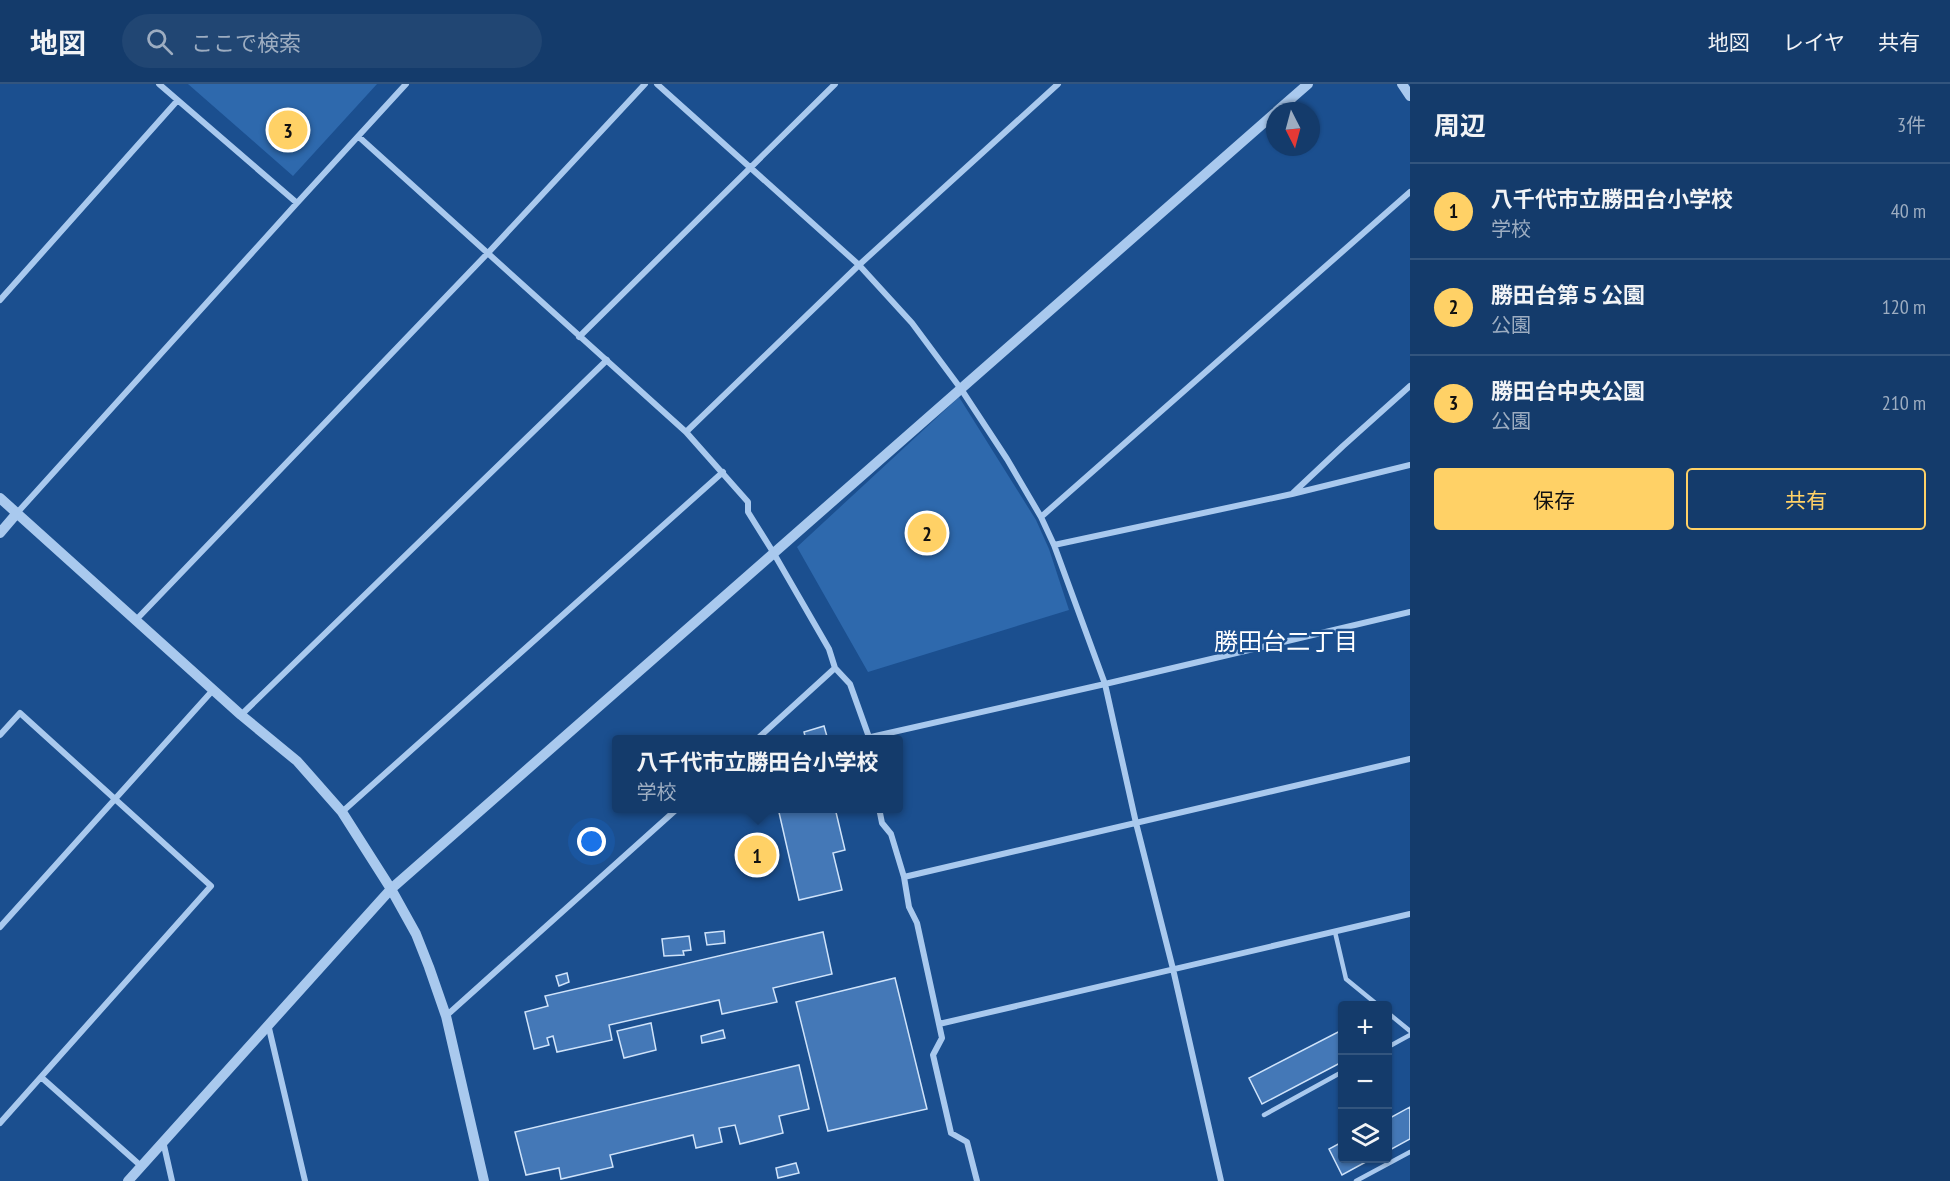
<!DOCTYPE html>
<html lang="ja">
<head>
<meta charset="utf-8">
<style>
  body { margin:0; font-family:"PT Sans Narrow","Noto Sans JP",sans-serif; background:#214673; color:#f1f3f6 }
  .controls { position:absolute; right:18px; bottom:18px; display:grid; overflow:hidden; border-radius:6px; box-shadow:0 2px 4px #0004 }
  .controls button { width:54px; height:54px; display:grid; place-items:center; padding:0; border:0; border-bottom:2px solid #33557e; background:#143b6b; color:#f1f3f6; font:30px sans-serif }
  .compass { position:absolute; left:1266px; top:18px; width:54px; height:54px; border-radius:50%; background:#143b6b; box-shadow:0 2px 4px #0004; rotate:174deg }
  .you { position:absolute; left:592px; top:758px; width:21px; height:21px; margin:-15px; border:4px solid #fff; border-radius:50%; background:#1a73e8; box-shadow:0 0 0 9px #1a73e833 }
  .badge { display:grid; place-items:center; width:39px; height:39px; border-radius:50%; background:#ffd166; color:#111; font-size:20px; font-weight:700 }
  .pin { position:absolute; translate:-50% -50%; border:3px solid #fff; box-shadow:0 2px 6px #0006 }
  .popup { position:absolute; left:612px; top:651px; width:291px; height:78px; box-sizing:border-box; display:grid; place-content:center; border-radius:6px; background:#143b6b; filter:drop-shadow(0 2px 4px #0005); font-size:20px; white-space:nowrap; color:#9dadc1 }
  .popup b { font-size:22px; color:#f1f3f6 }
  .popup::after { content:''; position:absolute; left:50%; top:100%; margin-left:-12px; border:12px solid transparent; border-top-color:#143b6b }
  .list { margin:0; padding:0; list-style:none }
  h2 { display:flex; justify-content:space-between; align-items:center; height:78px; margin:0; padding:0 24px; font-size:26px }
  h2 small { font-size:20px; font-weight:400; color:#9dadc1 }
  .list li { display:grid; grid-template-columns:39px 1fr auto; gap:18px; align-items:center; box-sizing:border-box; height:96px; padding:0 24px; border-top:2px solid #33557e }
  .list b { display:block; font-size:22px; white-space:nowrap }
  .list p { margin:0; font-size:20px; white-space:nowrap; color:#9dadc1 }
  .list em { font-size:20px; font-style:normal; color:#9dadc1 }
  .actions { display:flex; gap:12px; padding:18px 24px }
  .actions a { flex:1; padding:14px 0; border:2px solid #ffd166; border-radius:6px; text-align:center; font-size:21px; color:#ffd166 }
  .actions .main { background:#ffd166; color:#111 }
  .icon { flex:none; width:33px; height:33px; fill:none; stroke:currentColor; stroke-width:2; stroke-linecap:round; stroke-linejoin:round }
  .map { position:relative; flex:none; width:1410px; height:1097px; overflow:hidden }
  header { display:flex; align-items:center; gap:36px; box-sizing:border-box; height:84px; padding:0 30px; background:#143b6b; border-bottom:2px solid #33557e }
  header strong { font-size:28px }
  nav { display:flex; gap:33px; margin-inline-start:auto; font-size:21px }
  .search { width:420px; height:54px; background:#214673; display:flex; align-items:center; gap:15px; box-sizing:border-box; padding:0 21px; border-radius:33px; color:#9dadc1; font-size:22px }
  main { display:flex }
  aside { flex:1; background:#143b6b }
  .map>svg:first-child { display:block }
  .green { fill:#2e69ad }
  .building { fill:#4478b7; stroke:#cfe3fa; stroke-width:1.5 }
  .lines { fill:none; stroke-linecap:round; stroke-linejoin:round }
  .service { stroke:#a9c9ee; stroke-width:4.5 }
  .minor { stroke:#a9c9ee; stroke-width:6 }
  .tertiary { stroke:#a9c9ee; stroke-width:10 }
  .labels { text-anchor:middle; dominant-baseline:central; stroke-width:5; stroke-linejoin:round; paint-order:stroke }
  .neighbourhood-label { font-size:24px; fill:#fff; stroke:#1b4f8f }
</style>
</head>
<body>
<header>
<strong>地図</strong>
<div class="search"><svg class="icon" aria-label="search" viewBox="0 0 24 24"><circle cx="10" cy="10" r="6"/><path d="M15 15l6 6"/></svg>ここで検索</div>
<nav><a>地図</a><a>レイヤ</a><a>共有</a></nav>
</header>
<main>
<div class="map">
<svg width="1410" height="1097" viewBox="0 0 1410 1097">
  <rect width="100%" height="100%" fill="#1b4f8f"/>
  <path class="green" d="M188,0H377L293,92Z
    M959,313L1036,436L1049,465L1069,526L868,588L797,463Z"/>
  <path class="building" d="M824,642L828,656H806L804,648Z
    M778,724H835L845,766L833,769L842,806L799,816Z
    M724,847L725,859L707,861L705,849Z
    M823,848L832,890L773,904L777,918L722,930L719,916L609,941L612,956L557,968L553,952L547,954L549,961L534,965L525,928L548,922L545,912Z
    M689,852L691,866L683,867L684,871L664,872L662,855Z
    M567,889L569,898L559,902L556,892Z
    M895,894L927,1025L828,1047L796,918Z
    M651,939L656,966L624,974L617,947Z
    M723,946L725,954L702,959L701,952Z
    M1342,946V978L1262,1020L1249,994Z
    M799,981L809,1025L779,1032L783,1049L740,1060L735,1041L719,1044L722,1058L696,1064L693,1051L610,1071L613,1083L561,1095L559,1084L526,1091L515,1048Z
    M1410,1023V1055L1388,1067V1035Z
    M1342,1058V1074H1373L1342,1091L1329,1065Z
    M796,1079L799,1089L778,1094L776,1084Z"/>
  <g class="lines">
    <path class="service" d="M1335,848L1346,895L1379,922
      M1388,929L1410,947
      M1388,963L1410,951
      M1264,1031L1342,988
      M1356,1097L1410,1068"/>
    <path class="minor" d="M159,0L297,119
      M657,0L859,181L912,239L961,305L1007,375L1041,433L1054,461L1105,600L1136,739L1173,885L1221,1097
      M359,53L686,348L748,418V428L773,468L829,565L835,584L850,600L870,656
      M0,216L177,17
      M579,253L835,0
      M686,348L859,181L1058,0
      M1293,409L1343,362L1410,302
      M17,429L297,119L406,0
      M1041,433L1410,108
      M1054,461L1292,410L1410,381
      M135,537L487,170L645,0
      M241,631L607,276
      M0,651L20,629L211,802L0,1039
      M871,653L1105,600L1410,528
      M756,656L835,584
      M879,724L882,739L891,750L904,793L909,823L917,839L942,954L933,971L951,1049L967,1058L977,1097
      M342,728L723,388
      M904,793L1410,675
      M0,843L213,606
      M446,932L678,724
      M268,940L305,1097
      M939,940L1410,830
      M41,993L141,1082
      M163,1057L172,1097"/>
    <path class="tertiary" d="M1402,0L1410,12
      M1277,27L1308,0
      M0,414L241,631L297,677L342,728L391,805L416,850L429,883L446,932L484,1097
      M0,449L17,429
      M128,1097L391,805L1275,29"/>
  </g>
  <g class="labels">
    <g class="neighbourhood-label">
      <text x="1286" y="557">勝田台二丁目</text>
    </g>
  </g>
</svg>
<div class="controls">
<button>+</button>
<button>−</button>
<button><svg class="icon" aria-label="layers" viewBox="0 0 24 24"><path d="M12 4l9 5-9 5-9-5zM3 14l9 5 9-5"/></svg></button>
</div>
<svg class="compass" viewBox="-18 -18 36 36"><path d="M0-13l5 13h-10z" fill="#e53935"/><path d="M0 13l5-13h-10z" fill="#9dadc1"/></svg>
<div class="you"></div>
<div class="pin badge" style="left:757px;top:771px">1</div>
<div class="popup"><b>八千代市立勝田台小学校</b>学校</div>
<div class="pin badge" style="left:927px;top:449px">2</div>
<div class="pin badge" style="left:288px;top:46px">3</div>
</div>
<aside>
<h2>周辺<small>3件</small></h2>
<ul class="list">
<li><span class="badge">1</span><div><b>八千代市立勝田台小学校</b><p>学校</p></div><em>40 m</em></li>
<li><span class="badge">2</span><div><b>勝田台第５公園</b><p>公園</p></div><em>120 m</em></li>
<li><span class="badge">3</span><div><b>勝田台中央公園</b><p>公園</p></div><em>210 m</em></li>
</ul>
<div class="actions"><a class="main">保存</a><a>共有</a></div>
</aside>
</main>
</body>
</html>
